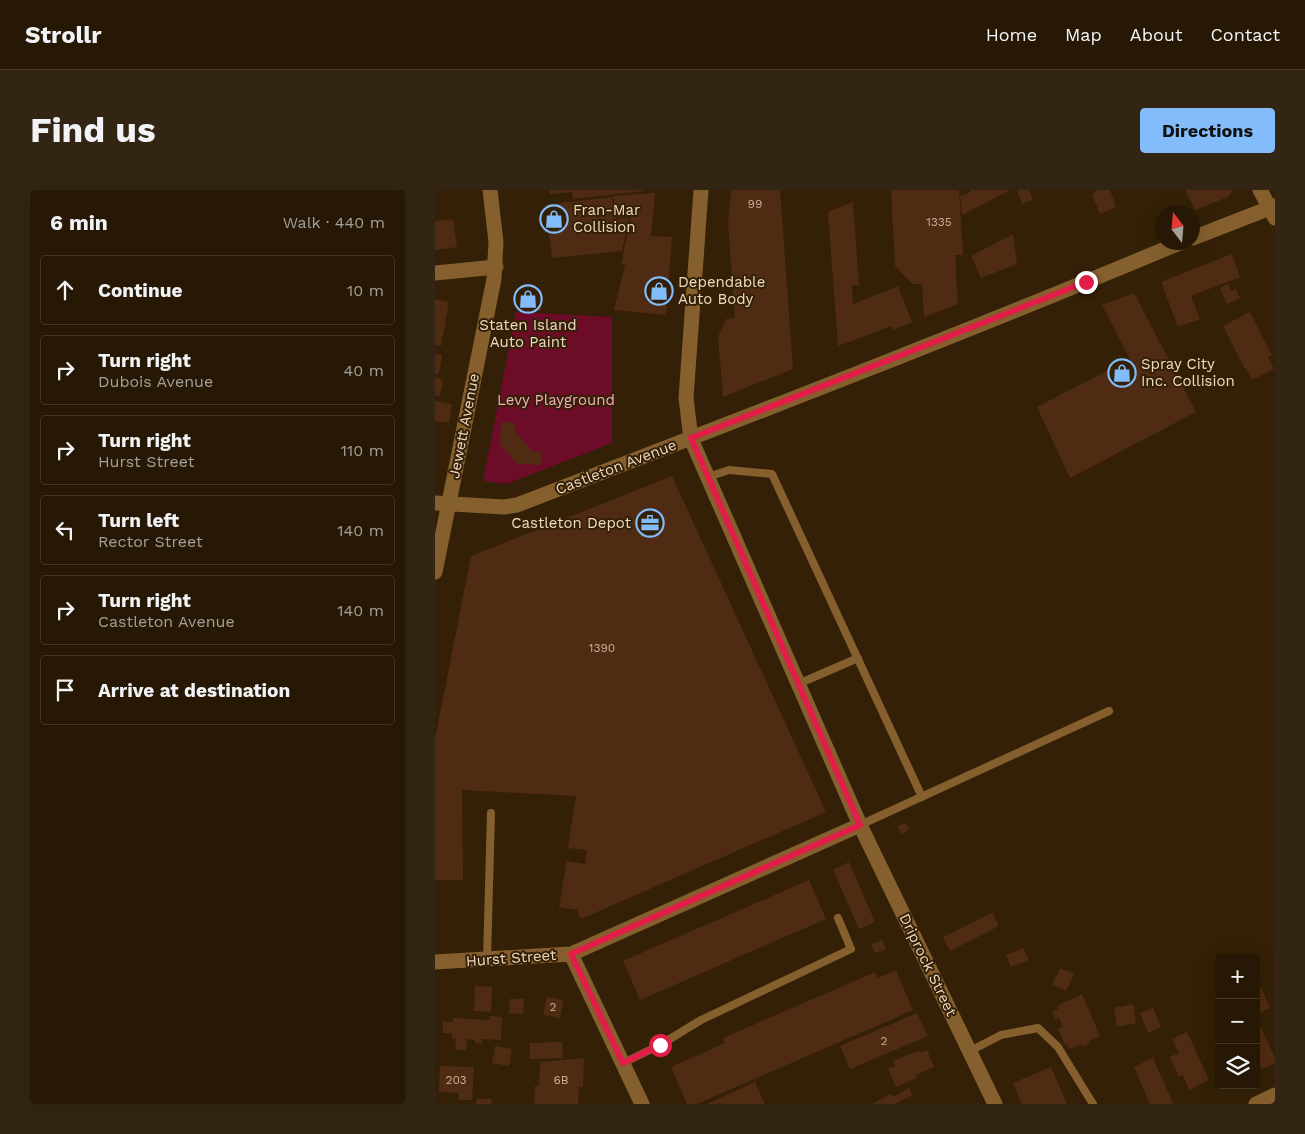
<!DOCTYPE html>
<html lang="en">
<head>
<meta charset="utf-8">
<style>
  body { margin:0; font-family:"Work Sans",sans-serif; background:#322513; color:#f1f3f6 }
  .controls { position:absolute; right:15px; bottom:15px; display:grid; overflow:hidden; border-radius:5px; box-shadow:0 5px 20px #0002 }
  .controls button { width:45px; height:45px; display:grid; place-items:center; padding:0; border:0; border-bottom:1px solid #423726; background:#261804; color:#f1f3f6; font:25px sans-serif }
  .compass { position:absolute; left:720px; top:15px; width:45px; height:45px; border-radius:50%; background:#261804; box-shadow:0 5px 20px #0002; rotate:344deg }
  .stop { position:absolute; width:15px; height:15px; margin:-11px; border:4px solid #e11d48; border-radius:50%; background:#fff }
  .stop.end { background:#e11d48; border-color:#fff; box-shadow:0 1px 5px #0008 }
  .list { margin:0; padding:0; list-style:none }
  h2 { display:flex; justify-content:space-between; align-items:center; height:65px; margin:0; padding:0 20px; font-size:21px }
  h2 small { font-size:16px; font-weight:400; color:#a4a09a }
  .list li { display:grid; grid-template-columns:32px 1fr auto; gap:15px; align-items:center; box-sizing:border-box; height:70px; margin:0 10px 10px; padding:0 10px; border:1px solid #423726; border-radius:5px }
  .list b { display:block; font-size:19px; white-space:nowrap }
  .list p { margin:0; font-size:16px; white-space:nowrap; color:#a4a09a }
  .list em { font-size:16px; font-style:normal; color:#a4a09a }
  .icon { flex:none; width:28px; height:28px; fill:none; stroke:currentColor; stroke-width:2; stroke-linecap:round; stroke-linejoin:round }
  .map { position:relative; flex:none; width:840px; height:914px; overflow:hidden; border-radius:5px }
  header { display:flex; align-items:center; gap:30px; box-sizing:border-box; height:70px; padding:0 25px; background:#261804; border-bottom:1px solid #423726 }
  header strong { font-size:24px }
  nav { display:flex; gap:28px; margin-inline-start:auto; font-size:18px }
  .intro { display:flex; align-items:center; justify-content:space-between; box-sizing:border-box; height:120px; padding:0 30px }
  h1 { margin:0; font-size:35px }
  .button { padding:12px 22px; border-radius:5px; background:#82bcfa; color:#111; font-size:18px; font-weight:700 }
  main { display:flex; gap:30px; padding:0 30px }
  aside { flex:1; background:#261804; border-radius:5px; box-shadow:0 5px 20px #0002 }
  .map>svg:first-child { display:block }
  .green { fill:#6c0c29 }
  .building { fill:#502b14 }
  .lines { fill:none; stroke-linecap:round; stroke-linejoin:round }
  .lane { stroke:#855f2e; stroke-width:8 }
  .street { stroke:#855f2e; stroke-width:15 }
  .secondary { stroke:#855f2e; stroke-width:15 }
  .route { stroke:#e11d48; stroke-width:6 }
  .labels { text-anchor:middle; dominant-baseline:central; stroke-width:4; stroke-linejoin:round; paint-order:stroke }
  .number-label { font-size:12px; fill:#c7ae95 }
  .poi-label { font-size:15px; fill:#efd9c0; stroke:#332006; text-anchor:start }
  .park-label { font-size:15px; fill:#f1b0b8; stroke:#332006 }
  .street-label { font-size:15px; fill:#efd9c0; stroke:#332006 }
</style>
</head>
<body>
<header>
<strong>Strollr</strong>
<nav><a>Home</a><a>Map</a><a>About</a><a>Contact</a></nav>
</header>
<div class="intro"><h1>Find us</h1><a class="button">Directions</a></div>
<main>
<aside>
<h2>6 min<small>Walk · 440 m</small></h2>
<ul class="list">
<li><svg class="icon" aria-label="ahead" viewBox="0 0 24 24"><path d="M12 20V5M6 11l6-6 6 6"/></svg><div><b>Continue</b></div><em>10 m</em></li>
<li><svg class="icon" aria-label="right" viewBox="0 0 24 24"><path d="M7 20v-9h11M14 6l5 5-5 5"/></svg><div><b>Turn right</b><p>Dubois Avenue</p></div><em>40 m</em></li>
<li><svg class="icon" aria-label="right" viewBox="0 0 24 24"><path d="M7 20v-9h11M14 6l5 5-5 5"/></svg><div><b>Turn right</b><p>Hurst Street</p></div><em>110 m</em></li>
<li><svg class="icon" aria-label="left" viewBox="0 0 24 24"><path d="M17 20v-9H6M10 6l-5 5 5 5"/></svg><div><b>Turn left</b><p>Rector Street</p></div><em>140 m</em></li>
<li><svg class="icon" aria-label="right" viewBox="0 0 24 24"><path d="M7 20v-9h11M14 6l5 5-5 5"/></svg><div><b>Turn right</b><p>Castleton Avenue</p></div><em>140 m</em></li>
<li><svg class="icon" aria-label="arrive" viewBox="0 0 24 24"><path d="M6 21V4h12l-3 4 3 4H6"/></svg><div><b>Arrive at destination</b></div></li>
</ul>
</aside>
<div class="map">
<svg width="840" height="914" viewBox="0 0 840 914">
  <rect width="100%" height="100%" fill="#332006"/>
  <path class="green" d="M81,122L177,127V253L72,294L48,291Z"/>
  <path class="building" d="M114,0H208V1L138,9L137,2L115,4Z
    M296,0H345L358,179L288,207L283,147L291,129L300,128L293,33Z
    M456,0H524L528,65H520L523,114L489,127L487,94H477L460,76Z
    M535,0H575L527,25L525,6L536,2Z
    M582,0H594L598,10L587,14Z
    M663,0H675L681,17L665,24L657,4Z
    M750,0H798L793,7L760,20Z
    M220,3L216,46L237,47L231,125L179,120L190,74H186L196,26L182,28L178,6Z
    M177,7L181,29L194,28L187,61L117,68L110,15Z
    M418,12L424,95H417L418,114L463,96L477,132L458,140L457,136L403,156L393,22Z
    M18,29L22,57L0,60V31Z
    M578,44L582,74L546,88L536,66Z
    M797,64L805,87L756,106L765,129L743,137L726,92Z
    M793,94L796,101L801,99L805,108L792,114L785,98Z
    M88,99L107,100L106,121L87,120Z
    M699,103L761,222L635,288L602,217L695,169L667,115Z
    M0,109L14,112L6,156L0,155Z
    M815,122L837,165L833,167L839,179L817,190L811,178L810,179L788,136Z
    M0,164L7,165L4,184H0Z
    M0,187L8,190L5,206L0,205Z
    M0,211L17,214L14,233L0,231Z
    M66,232L80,233V241L97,261L106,262V275L82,274L65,254Z
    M237,286L391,622L146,729L142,720L124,717L132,671L150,674L152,660L133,658L141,606L27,600L28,690H0V549L36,366Z
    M471,633L474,640L466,644L463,636Z
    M414,672L440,732L424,739L398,680Z
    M374,690L391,729L205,810L188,771Z
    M557,723L564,736L515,761L508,747Z
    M447,750L451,759L440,763L436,754Z
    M588,758L594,770L576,777L571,765Z
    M625,778L639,784L631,801L617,795Z
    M461,780L478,820L262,914H252L236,877L290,853L288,848L440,782L443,788Z
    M821,786L835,818L821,824Z
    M40,796L57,797L56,822L39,821Z
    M647,804L665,846L654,851L655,853L647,857L646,854L635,859L632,854L630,855L623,839L628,837L624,828L620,830L617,822L623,819L622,816Z
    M112,807L128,810L125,828L108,825Z
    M75,809H89L88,824L74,823Z
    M698,814L701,833L682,837L679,818Z
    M718,818L726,837L713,843L705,823Z
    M482,823L493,846L415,879L405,856Z
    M55,826L67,827L66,850L47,849V854L40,853V850L32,849L31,860H20L21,849L17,848V843H8V831L18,832V828L55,830Z
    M821,827L840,868V873L827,879L821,866Z
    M752,842L774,890L754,900L748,885L744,887L735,867L744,863L737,849Z
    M127,852L128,868L95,869V853Z
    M60,856L77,859L74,876L57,873Z
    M485,860L486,863L492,860L499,877L481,885L482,888L461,897L453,879L460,876L458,871Z
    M149,868L148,897H144L143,914H99L100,896H104L105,872Z
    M718,868L738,913L735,914H715L699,877Z
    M5,876L39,877L37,910H24V903L4,902Z
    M616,877L632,914H587L578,893Z
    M320,892L330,914H272Z
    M474,898L477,905L460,914H437L456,904L458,907Z
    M42,909H57L56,914H41Z"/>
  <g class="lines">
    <path class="lane" d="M273,287L294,280L337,284L487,607
      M363,494L423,468
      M425,635L674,521
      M52,769L56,623
      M535,861L566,845L603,838L623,857L658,914
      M188,873L225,855L266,830L416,759L403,728"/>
    <path class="street" d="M266,0L251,208L256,249L425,635L560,914
      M0,83L61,77
      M136,764L207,914
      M0,772L136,764L425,635
      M821,914L840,905"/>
    <path class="secondary" d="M825,0L840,28
      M758,48L840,16
      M0,313L69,317L82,315C304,230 527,144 747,52
      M0,382L59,89L61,52L55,0"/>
  </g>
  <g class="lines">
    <path class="route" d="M225,855L188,873L136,764L425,635L256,248L651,92"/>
  </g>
  <defs>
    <g id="shop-ring" transform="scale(1.4375)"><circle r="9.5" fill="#332006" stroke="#82bcfa" stroke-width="1.5"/><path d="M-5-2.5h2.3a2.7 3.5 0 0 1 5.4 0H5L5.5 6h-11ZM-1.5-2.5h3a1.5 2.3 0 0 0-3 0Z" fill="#82bcfa"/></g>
    <g id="office-ring" transform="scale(1.4375)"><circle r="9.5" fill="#332006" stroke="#82bcfa" stroke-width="1.5"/><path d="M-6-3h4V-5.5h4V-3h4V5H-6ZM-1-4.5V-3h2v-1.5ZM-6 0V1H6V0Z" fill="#82bcfa"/></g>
  </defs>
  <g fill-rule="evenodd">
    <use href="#shop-ring" x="119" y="29"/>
    <use href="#shop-ring" x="224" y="101"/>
    <use href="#shop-ring" x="93" y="109"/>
    <use href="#shop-ring" x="687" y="183"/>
    <use href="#office-ring" x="215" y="333"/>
  </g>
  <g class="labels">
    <g class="number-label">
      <text x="320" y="14">99</text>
      <text x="504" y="32">1335</text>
      <text x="167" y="458">1390</text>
      <text x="118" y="817">2</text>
      <text x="449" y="851">2</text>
      <text x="21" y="890">203</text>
      <text x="126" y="890">6B</text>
    </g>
    <g class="poi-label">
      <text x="138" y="20">Fran-Mar<tspan x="138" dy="17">Collision</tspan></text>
      <text x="243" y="92">Dependable<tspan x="243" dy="17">Auto Body</tspan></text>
      <text x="93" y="135" text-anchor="middle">Staten Island<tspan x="93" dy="17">Auto Paint</tspan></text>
      <text x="706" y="174">Spray City<tspan x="706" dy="17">Inc. Collision</tspan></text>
      <text x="196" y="333" text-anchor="end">Castleton Depot</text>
    </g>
    <g class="park-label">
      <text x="121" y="210">Levy Playground</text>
    </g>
    <g class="street-label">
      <text transform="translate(29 236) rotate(-79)">Jewett Avenue</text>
      <text transform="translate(181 277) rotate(-21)">Castleton Avenue</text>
      <text transform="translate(76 768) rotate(-4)">Hurst Street</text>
      <text transform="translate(493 775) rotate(64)">Driprock Street</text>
    </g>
  </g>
</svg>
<div class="controls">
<button>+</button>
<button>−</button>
<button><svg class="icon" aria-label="layers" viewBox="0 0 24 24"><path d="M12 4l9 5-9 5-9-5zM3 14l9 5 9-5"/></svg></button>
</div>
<svg class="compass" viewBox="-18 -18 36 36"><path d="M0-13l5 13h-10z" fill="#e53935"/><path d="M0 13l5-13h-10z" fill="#a4a09a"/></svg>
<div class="stop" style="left:225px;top:855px"></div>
<div class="stop end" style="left:651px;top:92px"></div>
</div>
</main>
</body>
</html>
